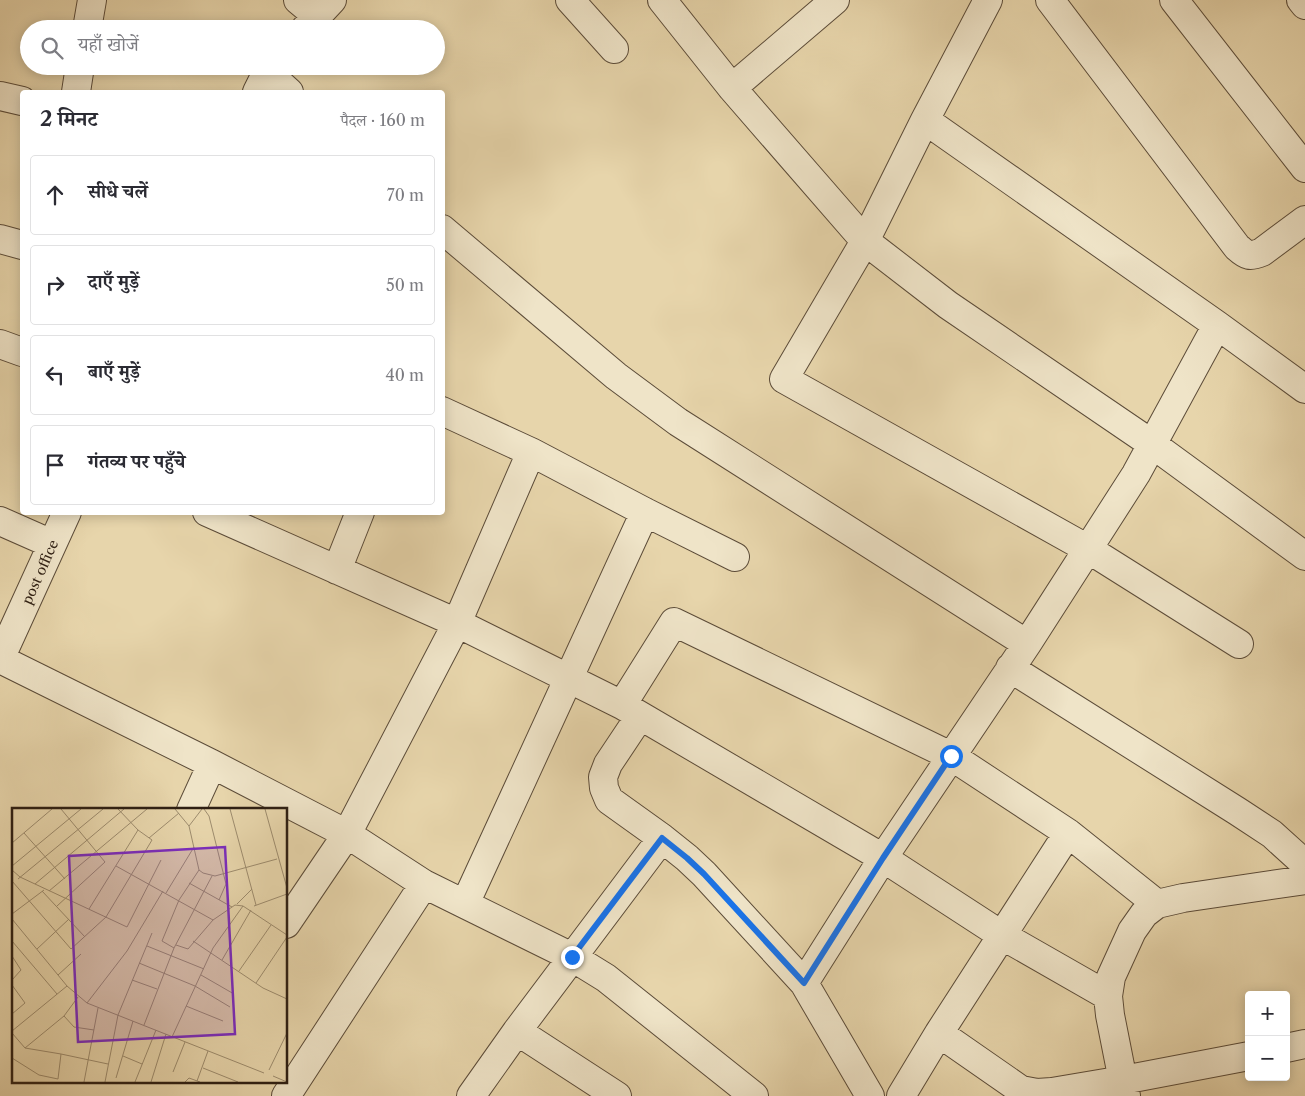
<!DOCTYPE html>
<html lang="hi">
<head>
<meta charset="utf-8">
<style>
  body { margin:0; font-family:"Libre Caslon Text","Noto Serif Devanagari",serif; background:#f2f2f3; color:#2b2b33 }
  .controls { position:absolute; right:15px; bottom:15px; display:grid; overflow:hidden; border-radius:5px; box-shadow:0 2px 12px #0003 }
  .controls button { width:45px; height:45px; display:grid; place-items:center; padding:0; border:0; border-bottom:1px solid #e1e1e2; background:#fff; color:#2b2b33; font:25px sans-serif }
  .stop { position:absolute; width:15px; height:15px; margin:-11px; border:4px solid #1a73e8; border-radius:50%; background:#fff }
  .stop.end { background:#1a73e8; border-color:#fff; box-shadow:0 1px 5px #0008 }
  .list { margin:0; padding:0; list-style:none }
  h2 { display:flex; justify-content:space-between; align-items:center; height:65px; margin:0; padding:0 20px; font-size:21px }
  h2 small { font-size:16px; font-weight:400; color:#7c7c81 }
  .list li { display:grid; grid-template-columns:32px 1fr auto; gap:15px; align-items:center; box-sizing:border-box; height:80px; margin:0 10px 10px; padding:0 10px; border:1px solid #e1e1e2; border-radius:5px }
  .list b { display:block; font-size:19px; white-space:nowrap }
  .list em { font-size:16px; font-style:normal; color:#7c7c81 }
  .icon { flex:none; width:28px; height:28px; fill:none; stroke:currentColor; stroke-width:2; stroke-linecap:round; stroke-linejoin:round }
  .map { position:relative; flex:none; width:1305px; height:1096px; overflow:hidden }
  .search { position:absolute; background:#fff; box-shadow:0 2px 12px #0003; left:20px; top:20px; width:425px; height:55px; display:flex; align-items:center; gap:12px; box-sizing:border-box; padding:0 18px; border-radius:28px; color:#7c7c81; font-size:19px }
  .panel { position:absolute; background:#fff; box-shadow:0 2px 12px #0003; left:20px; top:90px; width:425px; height:425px; border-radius:5px }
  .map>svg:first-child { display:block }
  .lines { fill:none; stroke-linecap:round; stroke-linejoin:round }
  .minor-casing { stroke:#5c4c39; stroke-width:30 }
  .minor { stroke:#efe4c8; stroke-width:28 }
  .route { stroke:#1a73e8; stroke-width:6 }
  .labels { text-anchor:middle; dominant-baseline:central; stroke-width:4; stroke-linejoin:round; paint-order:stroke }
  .street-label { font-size:14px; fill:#2e1f13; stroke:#efe4c8 }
  .inset-road { fill:none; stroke:#9d8c6e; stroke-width:1 }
  .view { fill:#7b2cbf; fill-opacity:0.15; stroke:#7b2cbf; stroke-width:2.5 }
  .inset-edge { fill:none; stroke:#2e1f13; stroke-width:2.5 }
</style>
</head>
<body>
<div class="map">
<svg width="1305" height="1096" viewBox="0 0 1305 1096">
  <rect width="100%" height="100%" fill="#e7d5ab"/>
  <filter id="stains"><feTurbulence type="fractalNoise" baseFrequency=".004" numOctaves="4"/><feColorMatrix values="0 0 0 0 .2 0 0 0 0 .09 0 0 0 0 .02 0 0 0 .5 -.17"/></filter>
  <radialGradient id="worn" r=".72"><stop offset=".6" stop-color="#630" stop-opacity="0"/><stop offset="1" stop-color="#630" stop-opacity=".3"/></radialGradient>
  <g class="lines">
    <g class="minor-casing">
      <path id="minor" d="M298,0L316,15
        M570,0L614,49
        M662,0L732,88L865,241L948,305L1152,444L1305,556
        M988,0L925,120L865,241L784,379L1088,549L1239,644
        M1050,0L1237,247C1247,256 1250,257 1262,252L1305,220
        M1174,0L1305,168
        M1301,0L1305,5
        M87,29L92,0
        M305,29L332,0
        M267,72L289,92
        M732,88L835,0
        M76,92L80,66
        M257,92L267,72L273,66
        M0,96L22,101
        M925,120L1217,325L1305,389
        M442,229L616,376L678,422L1027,644
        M0,239L22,245
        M0,344L22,352
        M442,411L531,452L645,512L735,557
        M207,512L457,623L622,705L883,858L1003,936L1108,996
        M0,521L52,544
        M337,570L360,512
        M0,659L212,764L347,834L424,884L572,957L606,978L754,1096
        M0,659L67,512
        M1010,668L1237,811L1272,834L1305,864
        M622,705L674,622L951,756L1068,833L1157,904
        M640,716L608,764L603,777L604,788L609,800L662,838L687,858L704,874L804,983L870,1096
        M191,810L212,764
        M465,904L645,512
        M286,924L347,834L457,623L531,452
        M804,983L883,858L1027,644L1136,474L1217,325
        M517,1031L617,1096
        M939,1033L1021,1090L1037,1093L1052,1092L1123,1080L1249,1056
        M1286,1048L1305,1044
        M286,1096L424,884
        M471,1096L517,1031L662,838
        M901,1096L939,1033L1068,833
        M1126,1096L1110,1015L1108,996L1111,977L1132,931L1144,914L1157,904L1183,898L1305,880"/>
    </g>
    <use href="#minor" class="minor"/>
  </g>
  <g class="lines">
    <path class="route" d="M572,957L662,838L687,858L704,874L804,983L883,858L951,756"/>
  </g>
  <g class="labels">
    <g class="street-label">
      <text transform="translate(40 572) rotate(-66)">post office</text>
    </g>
  </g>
  <g transform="translate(12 808)">
    <rect width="275" height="275" fill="#e7d5ab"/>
    <path class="inset-road" d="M106,1L126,22M163,1L177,18L187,62L191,65L203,68L265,51M192,1L197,8L214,76L207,92M218,1L244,97M253,1L275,80M177,18L190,1M12,25L53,71M137,30L167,5M0,35L40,1M0,58L69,1M104,58L201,112M0,62L8,69L115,119L149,52M6,71L91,1M0,73L59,141L94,109L140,32L126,22L77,101M177,75L220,99M23,76L112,1M30,83L73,129M37,83L135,1M154,85L182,39M225,96L240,81M45,98L93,54L49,1M242,98L275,86M0,106L32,82M0,111L55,178L75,195L252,265M0,133L45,186M181,133L251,180L275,191M164,137L176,141L201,112L223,97L231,98M135,138L192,161M162,140L150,133L167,92L187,62M25,141L57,111M0,148L9,162L0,172M210,152L239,102M127,155L183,178L218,199M227,163L259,117M46,167L69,146M189,167L222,186M120,172L145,181M244,175L275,129M0,177L13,195L0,206M75,195L115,143L151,83M174,198L211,213M52,208L62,219L82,222M132,217L162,140L200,68M0,223L55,178M0,225L13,240L49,246L46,271L27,267L0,250M160,229L201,140L231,98L275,127M13,240L52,208L66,189M49,246L96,256M111,248L130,256M191,260L226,274M257,262L275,225M161,264L173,234M261,268L275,274M104,270L121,213M185,273L196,243M72,274L86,200M93,274L106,207L140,125M123,274L144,222M139,274L154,226M173,274L177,270L188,274"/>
    <path class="view" d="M213,39L223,226L66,234L57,48Z"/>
    <rect width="275" height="275" class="inset-edge"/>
  </g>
  <rect width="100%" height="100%" filter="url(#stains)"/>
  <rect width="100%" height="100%" fill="url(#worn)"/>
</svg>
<div class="controls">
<button>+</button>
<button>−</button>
</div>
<div class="stop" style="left:951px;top:756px"></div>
<div class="stop end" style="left:572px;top:957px"></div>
<div class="search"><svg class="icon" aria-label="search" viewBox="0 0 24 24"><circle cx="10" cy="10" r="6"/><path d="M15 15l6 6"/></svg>यहाँ खोजें</div>
<section class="panel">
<h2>2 मिनट<small>पैदल · 160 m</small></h2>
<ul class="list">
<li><svg class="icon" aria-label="ahead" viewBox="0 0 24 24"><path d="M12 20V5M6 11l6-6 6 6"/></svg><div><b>सीधे चलें</b></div><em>70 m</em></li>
<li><svg class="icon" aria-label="right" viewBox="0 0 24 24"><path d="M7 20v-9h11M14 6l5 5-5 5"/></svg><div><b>दाएँ मुड़ें</b></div><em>50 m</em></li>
<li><svg class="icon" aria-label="left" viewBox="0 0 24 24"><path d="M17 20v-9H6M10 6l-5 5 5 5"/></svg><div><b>बाएँ मुड़ें</b></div><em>40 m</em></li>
<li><svg class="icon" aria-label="arrive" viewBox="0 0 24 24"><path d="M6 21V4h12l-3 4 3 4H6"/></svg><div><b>गंतव्य पर पहुँचे</b></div></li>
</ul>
</section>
</div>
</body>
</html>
